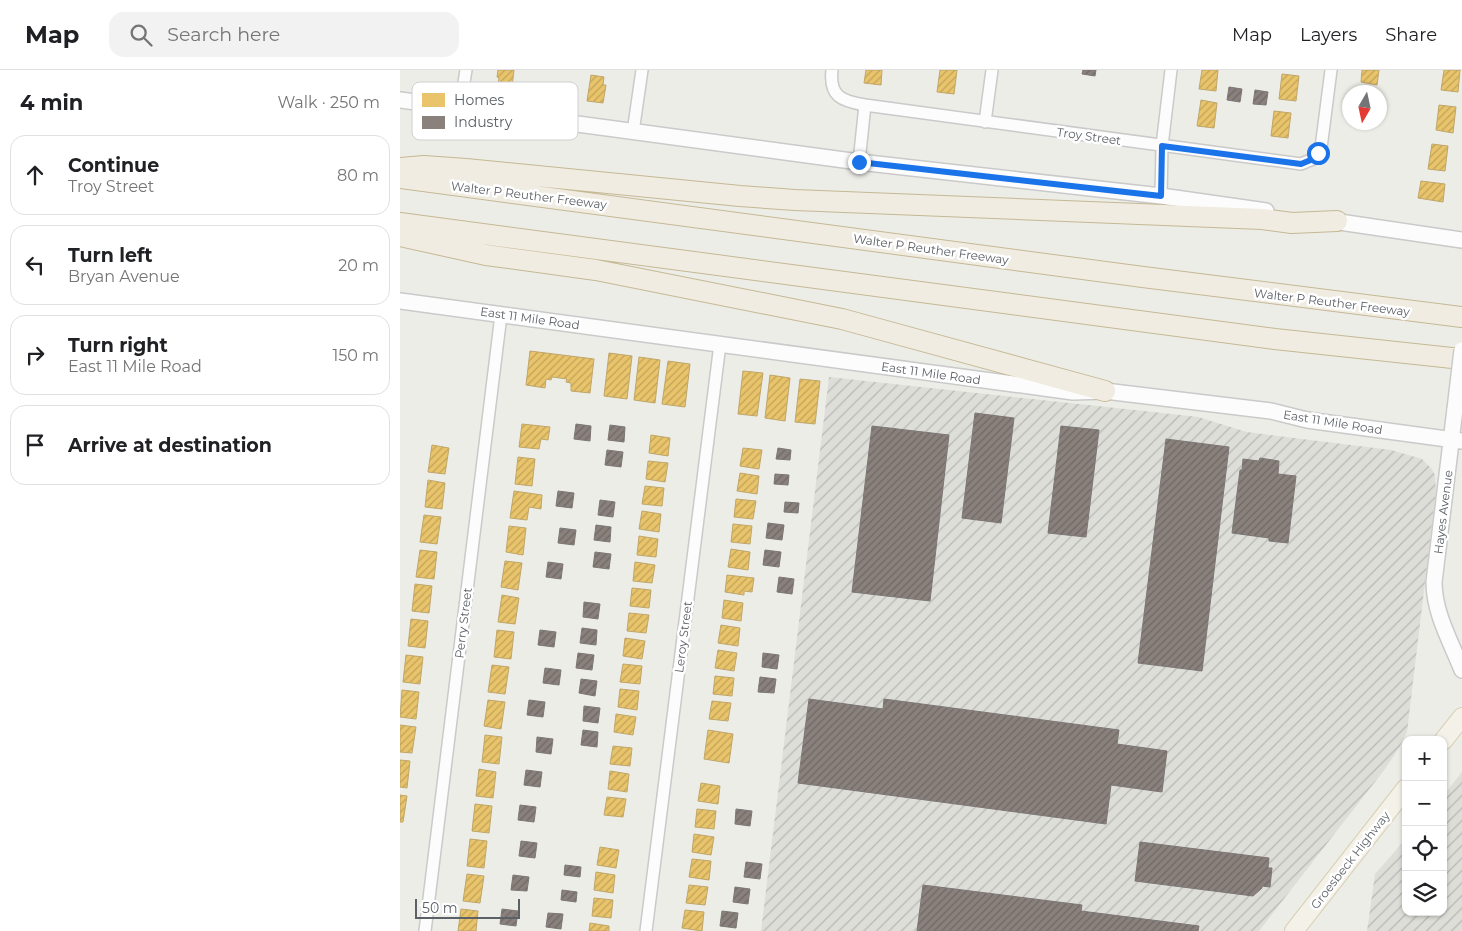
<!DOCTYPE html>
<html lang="en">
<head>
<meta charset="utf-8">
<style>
  body { margin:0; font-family:Montserrat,sans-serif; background:#f2f2f2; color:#202124 }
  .controls { position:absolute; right:15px; bottom:15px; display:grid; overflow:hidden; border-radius:10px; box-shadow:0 1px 4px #0004 }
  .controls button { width:45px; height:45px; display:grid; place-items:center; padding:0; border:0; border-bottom:1px solid #e0e0e0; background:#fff; color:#202124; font:25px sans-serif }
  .compass { position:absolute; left:942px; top:15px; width:45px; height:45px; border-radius:50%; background:#fff; box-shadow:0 1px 4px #0004; rotate:189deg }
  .scale { position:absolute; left:15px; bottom:12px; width:105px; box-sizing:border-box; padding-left:5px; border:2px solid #5c6167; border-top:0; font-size:14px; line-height:18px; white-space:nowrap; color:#5c6167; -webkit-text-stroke:4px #fff; paint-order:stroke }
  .stop { position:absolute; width:15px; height:15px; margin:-11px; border:4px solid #1a73e8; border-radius:50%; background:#fff }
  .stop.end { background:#1a73e8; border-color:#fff; box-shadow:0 1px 5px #0008 }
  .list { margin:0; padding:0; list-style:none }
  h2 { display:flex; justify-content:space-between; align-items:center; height:65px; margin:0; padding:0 20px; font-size:21px }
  h2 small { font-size:16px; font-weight:400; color:#757577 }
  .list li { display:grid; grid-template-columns:32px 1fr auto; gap:15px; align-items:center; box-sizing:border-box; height:80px; margin:0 10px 10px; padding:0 10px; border:1px solid #e0e0e0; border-radius:15px }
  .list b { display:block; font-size:19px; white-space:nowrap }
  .list p { margin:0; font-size:16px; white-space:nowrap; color:#757577 }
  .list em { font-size:16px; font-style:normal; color:#757577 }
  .icon { flex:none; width:28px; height:28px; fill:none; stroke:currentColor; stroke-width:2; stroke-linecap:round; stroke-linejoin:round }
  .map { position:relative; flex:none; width:1062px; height:861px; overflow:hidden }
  header { display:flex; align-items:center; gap:30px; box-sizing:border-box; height:70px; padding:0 25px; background:#fff; border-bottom:1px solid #e0e0e0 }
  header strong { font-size:24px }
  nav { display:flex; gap:28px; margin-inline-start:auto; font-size:18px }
  .search { width:350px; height:45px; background:#f2f2f2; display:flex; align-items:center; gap:12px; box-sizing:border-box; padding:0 18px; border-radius:15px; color:#757577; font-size:19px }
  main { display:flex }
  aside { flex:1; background:#fff }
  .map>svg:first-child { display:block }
  .industrial { fill:url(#industrial-furrows) }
  .homes { fill:url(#homes-hatch); stroke:#bfa669 }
  .industry { fill:url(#industry-hatch); stroke:#7c7776 }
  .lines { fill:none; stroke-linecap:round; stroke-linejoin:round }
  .street-casing { stroke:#c9cac9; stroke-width:14 }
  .secondary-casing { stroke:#c9cac9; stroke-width:18 }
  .primary-casing { stroke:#d8cfb4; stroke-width:20 }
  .highway-casing { stroke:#c5b894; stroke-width:22 }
  .street { stroke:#fcfcfc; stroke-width:11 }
  .secondary { stroke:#fcfcfc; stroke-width:15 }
  .primary { stroke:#f3f1e8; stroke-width:18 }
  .highway { stroke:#f0ece1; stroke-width:20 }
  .secondary-bridge-casing { stroke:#c9cac9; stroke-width:18; stroke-linecap:butt }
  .secondary-bridge { stroke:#fcfcfc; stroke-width:15 }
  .route { stroke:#1a73e8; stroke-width:6 }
  .labels { text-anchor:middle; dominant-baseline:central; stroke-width:5; stroke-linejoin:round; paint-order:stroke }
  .street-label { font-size:12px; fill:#5c6167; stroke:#fff }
  .key { fill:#fff; stroke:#ced0d1; stroke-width:1 }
  .key-label { font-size:14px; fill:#5c6167 }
</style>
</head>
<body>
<header>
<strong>Map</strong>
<div class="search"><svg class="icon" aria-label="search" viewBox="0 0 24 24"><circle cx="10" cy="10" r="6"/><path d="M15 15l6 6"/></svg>Search here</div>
<nav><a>Map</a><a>Layers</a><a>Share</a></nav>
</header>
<main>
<aside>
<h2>4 min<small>Walk · 250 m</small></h2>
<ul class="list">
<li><svg class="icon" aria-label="ahead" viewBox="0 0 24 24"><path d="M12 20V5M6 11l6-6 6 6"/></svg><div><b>Continue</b><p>Troy Street</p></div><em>80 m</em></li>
<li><svg class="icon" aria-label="left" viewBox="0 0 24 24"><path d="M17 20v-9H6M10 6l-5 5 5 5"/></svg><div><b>Turn left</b><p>Bryan Avenue</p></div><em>20 m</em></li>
<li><svg class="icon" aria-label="right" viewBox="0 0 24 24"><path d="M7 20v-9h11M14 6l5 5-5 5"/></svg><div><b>Turn right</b><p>East 11 Mile Road</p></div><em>150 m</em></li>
<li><svg class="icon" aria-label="arrive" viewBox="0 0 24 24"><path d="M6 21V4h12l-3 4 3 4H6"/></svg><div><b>Arrive at destination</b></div></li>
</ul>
</aside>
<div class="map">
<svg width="1062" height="861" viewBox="0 0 1062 861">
  <defs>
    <pattern id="industrial-furrows" width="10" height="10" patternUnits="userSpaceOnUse" patternTransform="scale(1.25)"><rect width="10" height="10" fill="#deded9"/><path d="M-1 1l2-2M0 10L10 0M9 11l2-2" fill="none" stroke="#b7b7b4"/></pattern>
    <pattern id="homes-hatch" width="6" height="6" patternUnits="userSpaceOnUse" patternTransform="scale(1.25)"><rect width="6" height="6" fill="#e9c46a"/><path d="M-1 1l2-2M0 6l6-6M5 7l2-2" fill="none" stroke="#c0a35b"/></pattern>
    <pattern id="industry-hatch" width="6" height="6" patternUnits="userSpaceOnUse" patternTransform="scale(1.25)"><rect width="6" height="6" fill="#8a817c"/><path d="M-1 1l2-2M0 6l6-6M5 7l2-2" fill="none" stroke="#6e6865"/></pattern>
  </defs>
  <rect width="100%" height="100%" fill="#edede8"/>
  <path class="industrial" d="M429,307L781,345L798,347L847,362L991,380L1022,389L1031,398L1035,405L1036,420L1007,662L999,678L985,699L859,861H361Z
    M1062,702V861H967L975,804L1006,769V842H1043V726Z"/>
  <path class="homes" d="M98,0H114L112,17L98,15L99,8L97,7Z
    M466,0H482L481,15L464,13Z
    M540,0H557L554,24L537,22Z
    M802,0H818L816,21L799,19Z
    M962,0H979L977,15L961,12Z
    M1044,0H1060L1058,22L1041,20Z
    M882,4L899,6L896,31L879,29Z
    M191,5L204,7L203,15H206L203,33L187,31Z
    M801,30L817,33L814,58L797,56Z
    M1039,35L1056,37L1053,63L1036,60Z
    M874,41L891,43L888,68L871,66Z
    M1032,74L1048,76L1045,101L1028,99Z
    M1021,111L1045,114L1043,132L1018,128Z
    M130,281L194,289L190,323L171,321V313L166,312L167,309L152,307L151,310L146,309L145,318L126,315Z
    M209,283L232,286L227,329L204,326Z
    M239,287L260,290L255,333L234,330Z
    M268,291L290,294L285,337L262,334Z
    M343,301L363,303L357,346L338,344Z
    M370,305L390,308L385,351L365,348Z
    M400,309L420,311L415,354L395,352Z
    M122,354L150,357L148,370L141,369L139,379L119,377Z
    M251,365L270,368L268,386L249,383Z
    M32,375L49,378L45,404L28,402Z
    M343,378L362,380L359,399L340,396Z
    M118,387L135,389L132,416L115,414Z
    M248,391L268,393L265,412L246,409Z
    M340,403L359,406L357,424L337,421Z
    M28,410L45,413L42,439L25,437Z
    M245,416L264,418L262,436L242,434Z
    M114,421L142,425L141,439L129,437L127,450L110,448Z
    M336,429L356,431L353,449L334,447Z
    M242,441L261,444L259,462L239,459Z
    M24,445L41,447L37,474L20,472Z
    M333,454L352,456L350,474L331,472Z
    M109,456L126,458L123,485L106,482Z
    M239,466L258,469L256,487L237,485Z
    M331,479L350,482L348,500L328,497Z
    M20,480L37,482L34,509L16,507Z
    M105,491L122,493L118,520L101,517Z
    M235,492L255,495L252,513L233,511Z
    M327,505L354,508L352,522L344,521V525L325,522Z
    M15,514L32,516L29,543L12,541Z
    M232,518L251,520L249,538L230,536Z
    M102,525L119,528L115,554L98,552Z
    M324,530L343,533L341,551L322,548Z
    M229,543L249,545L246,563L227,561Z
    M11,549L28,551L25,578L8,576Z
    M321,555L340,558L338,576L318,573Z
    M97,560L114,562L111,589L94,587Z
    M225,568L245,571L242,589L223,586Z
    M318,580L337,583L334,601L315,598Z
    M6,585L23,587L20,614L3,612Z
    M223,594L242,596L240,614L220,612Z
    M92,595L109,597L105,624L88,622Z
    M315,606L334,608L332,626L313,624Z
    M220,619L239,621L237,640L218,637Z
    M2,620L19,622L16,649L0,647Z
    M88,630L105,632L101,659L84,656Z
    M312,631L331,633L328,651L309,649Z
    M216,644L236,647L233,665L214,662Z
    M0,655L16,657L12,683L0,682Z
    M308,660L333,664L329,693L304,689Z
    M85,665L102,667L99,694L82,692Z
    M213,676L232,678L230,696L210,694Z
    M0,690L10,691L7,718L0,717Z
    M79,699L96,702L93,728L76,726Z
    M210,701L229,704L227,722L208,719Z
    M301,713L320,716L318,734L298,731Z
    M0,725L7,726L3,752H0Z
    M207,727L226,729L223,747L204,745Z
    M75,734L92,736L89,763L72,761Z
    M297,739L316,741L314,759L295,757Z
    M294,764L314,767L311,785L292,782Z
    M70,769L87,771L84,798L67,796Z
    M200,777L219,780L216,798L197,795Z
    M292,789L311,791L309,810L289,807Z
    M196,802L215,805L213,823L194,820Z
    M67,804L84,806L80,833L63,831Z
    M289,815L308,817L305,835L286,833Z
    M194,828L213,830L211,848L192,846Z
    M61,839L78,841L76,861H58Z
    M285,840L304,842L302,861L282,858Z
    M190,853L209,856V861H189Z"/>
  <path class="industry" d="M683,0H696L695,6L682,4Z
    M829,17L842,19L840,32L827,30Z
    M855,20L868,22L866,35L853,34Z
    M575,343L614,348L601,453L562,448Z
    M176,354L191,356L190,371L174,369Z
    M210,355L225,357L224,372L208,370Z
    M472,356L549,365L530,531L452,522Z
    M661,356L699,360L686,467L648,463Z
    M766,369L829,377L802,601L738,593Z
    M378,378L391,380L390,390L376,389Z
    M207,380L223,382L221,397L205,395Z
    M860,388L879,391L878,404L896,406L888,473L869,471V468L832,463L840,400H842L843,389L859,391Z
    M375,404L389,405L388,415L374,414Z
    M158,421L174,423L172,438L156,436Z
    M200,430L215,432L213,447L198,445Z
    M385,432L399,433L398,443L384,442Z
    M368,453L384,455L382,470L366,468Z
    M196,455L211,457L210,472L194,470Z
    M160,458L176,460L174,475L158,473Z
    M365,480L381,482L379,497L363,495Z
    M195,482L211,484L209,499L193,497Z
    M148,492L163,494L161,509L146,507Z
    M379,507L394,509L392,524L377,522Z
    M184,532L200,534L198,549L183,547Z
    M182,558L197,560L196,575L180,573Z
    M140,560L156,562L154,577L138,575Z
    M178,583L194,585L192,600L176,598Z
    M363,583L379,585L377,599L362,597Z
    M145,598L161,600L159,615L143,613Z
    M360,607L376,609L374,623L358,622Z
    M181,609L197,611L195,626L179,623Z
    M409,629L483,639L484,629L719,660L717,674L767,681L762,722L711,715L706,754L398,713Z
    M129,630L145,632L143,647L127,645Z
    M184,636L200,638L198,653L183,651Z
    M183,660L198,662L197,677L181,675Z
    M137,667L153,669L151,684L136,682Z
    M126,700L142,702L140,717L124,715Z
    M120,735L136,737L134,752L118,750Z
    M336,739L352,741L350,756L335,754Z
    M121,771L137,773L135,788L119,786Z
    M740,772L869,788L868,798H872L870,817L862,816V818L853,826L735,811Z
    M346,792L362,794L360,809L344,807Z
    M165,795L181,797L180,807L164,805Z
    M113,805L129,807L127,821L111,820Z
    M523,815L682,835L681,841L799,856L798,861H517Z
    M335,817L350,819L348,834L333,832Z
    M162,820L177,822L176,832L161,830Z
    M102,839L118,841L116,856L100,854Z
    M322,841L338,843L336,858L320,856Z
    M148,843L163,844L161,859L146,857Z"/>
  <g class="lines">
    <g class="street-casing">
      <path id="street" d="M432,0C429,27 442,31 465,35L901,94L913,89L921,78L931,0
        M60,38L66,0
        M585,52L592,0
        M233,62L242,0
        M459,92L465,35
        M761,126L762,76L771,0
        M25,861L101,245
        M246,861L320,274"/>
    </g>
    <g class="secondary-casing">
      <path id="secondary" d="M0,30L459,92L761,126L866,141
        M926,150L1062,170
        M0,231L673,322L705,321L871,341L907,350L1062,371
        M1055,339L1034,512C1034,543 1051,572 1062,600"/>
    </g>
    <g class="primary-casing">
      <path id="primary" d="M1043,671L1062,647
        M894,861L1006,718"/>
    </g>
    <g class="highway-casing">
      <path id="highway" d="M0,98L24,96L66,99L340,126L395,130L862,149L892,153L937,151
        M0,108L743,207L1062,247
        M0,153L875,269L1062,289
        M0,166L86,185L196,200L442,249L705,321"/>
    </g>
    <use href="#street" class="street"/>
    <use href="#secondary" class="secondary"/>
    <use href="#primary" class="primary"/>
    <use href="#highway" class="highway"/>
    <g class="secondary-bridge-casing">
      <path id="secondary-bridge" d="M1055,339L1062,280"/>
    </g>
    <use href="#secondary-bridge" class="secondary-bridge"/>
  </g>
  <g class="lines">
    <path class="route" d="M459,92L761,126L762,76L901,94L913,89L918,83"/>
  </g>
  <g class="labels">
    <g class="street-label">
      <text transform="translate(689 66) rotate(8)">Troy Street</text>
      <text transform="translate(129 125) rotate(7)">Walter P Reuther Freeway</text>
      <text transform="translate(531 179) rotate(8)">Walter P Reuther Freeway</text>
      <text transform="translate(932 232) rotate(7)">Walter P Reuther Freeway</text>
      <text transform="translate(130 248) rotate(8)">East 11 Mile Road</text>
      <text transform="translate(531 303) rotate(8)">East 11 Mile Road</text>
      <text transform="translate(933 352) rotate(9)">East 11 Mile Road</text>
      <text transform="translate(1043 442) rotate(-83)">Hayes Avenue</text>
      <text transform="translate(63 553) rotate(-83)">Perry Street</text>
      <text transform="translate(283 567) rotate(-83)">Leroy Street</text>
      <text transform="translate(950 790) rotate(-52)">Groesbeck Highway</text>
    </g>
  </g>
  <rect x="12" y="12" width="166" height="58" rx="8" class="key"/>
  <rect x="22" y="23" width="23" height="14" fill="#e9c46a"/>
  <rect x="22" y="46" width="23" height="13" fill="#8a817c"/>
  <g class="key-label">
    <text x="54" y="35">Homes</text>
    <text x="54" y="57">Industry</text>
  </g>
</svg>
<div class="controls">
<button>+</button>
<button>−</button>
<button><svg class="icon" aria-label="locate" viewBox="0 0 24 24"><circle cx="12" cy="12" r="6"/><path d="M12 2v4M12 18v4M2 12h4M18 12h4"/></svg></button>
<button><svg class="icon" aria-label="layers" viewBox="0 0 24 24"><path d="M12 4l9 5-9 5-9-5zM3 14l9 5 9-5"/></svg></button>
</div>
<svg class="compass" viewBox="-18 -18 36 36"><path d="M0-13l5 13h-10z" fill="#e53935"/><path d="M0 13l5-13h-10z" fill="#757577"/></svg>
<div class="scale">50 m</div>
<div class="stop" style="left:918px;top:83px"></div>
<div class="stop end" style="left:459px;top:92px"></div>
</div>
</main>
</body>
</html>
